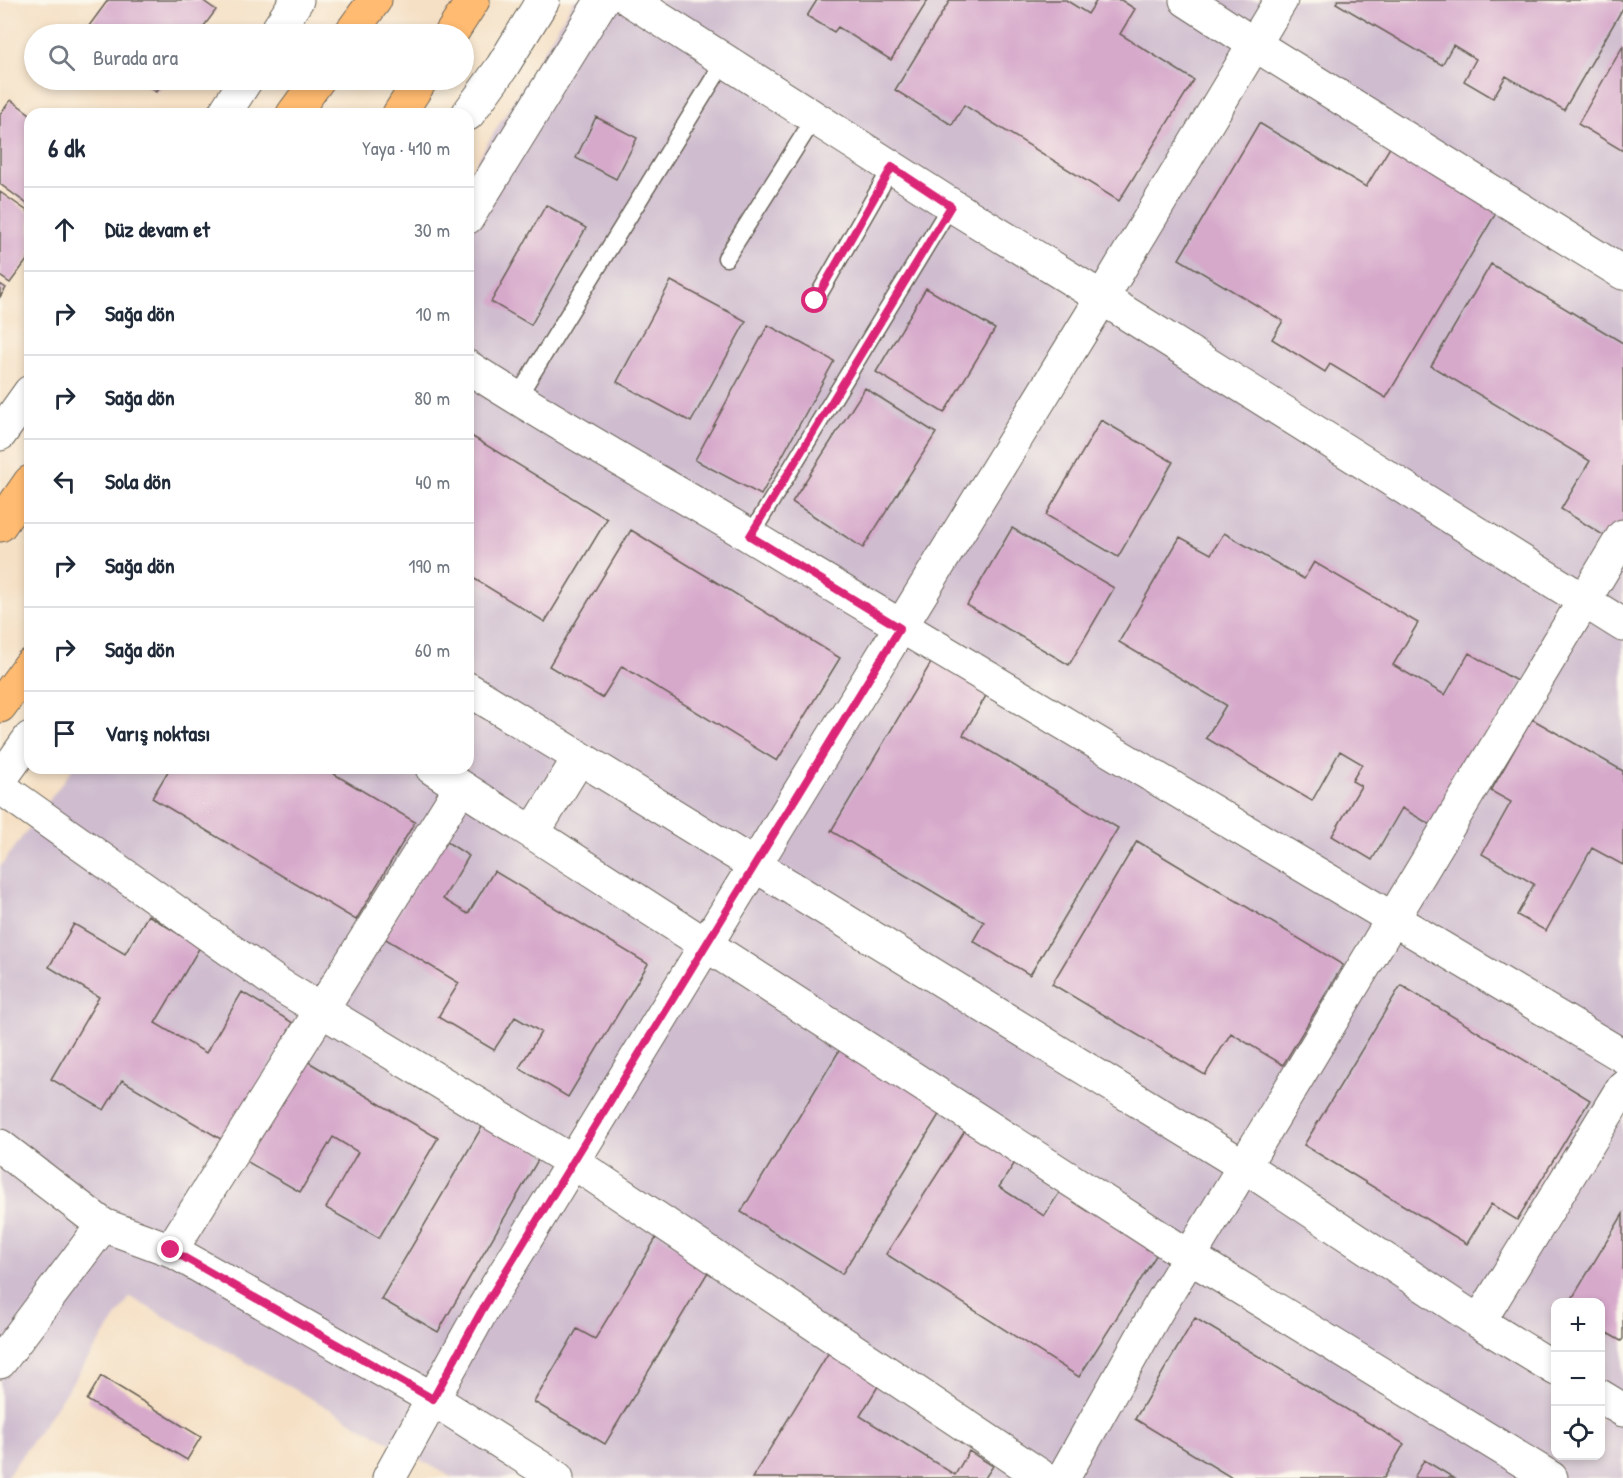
<!DOCTYPE html>
<html lang="tr">
<head>
<meta charset="utf-8">
<style>
  body { margin:0; font-family:"Patrick Hand",sans-serif; background:#f6f6f7; color:#1f2937 }
  .controls { position:absolute; right:18px; bottom:18px; display:grid; overflow:hidden; border-radius:12px; box-shadow:0 3px 9px #0003 }
  .controls button { width:54px; height:54px; display:grid; place-items:center; padding:0; border:0; border-bottom:2px solid #e0e1e3; background:#fff; color:#1f2937; font:30px sans-serif }
  .stop { position:absolute; width:18px; height:18px; margin:-14px; border:4px solid #db2777; border-radius:50%; background:#fff }
  .stop.end { background:#db2777; border-color:#fff; box-shadow:0 2px 6px #0008 }
  .list { margin:0; padding:0; list-style:none }
  h2 { display:flex; justify-content:space-between; align-items:center; height:78px; margin:0; padding:0 24px; font-size:26px }
  h2 small { font-size:20px; font-weight:400; color:#747a83 }
  .list li { display:grid; grid-template-columns:39px 1fr auto; gap:18px; align-items:center; box-sizing:border-box; height:84px; padding:0 24px; border-top:2px solid #e0e1e3 }
  .list b { display:block; font-size:22px; white-space:nowrap }
  .list em { font-size:20px; font-style:normal; color:#747a83 }
  .icon { flex:none; width:33px; height:33px; fill:none; stroke:currentColor; stroke-width:2; stroke-linecap:round; stroke-linejoin:round }
  .map { position:relative; flex:none; width:1623px; height:1478px; overflow:hidden }
  .search { position:absolute; background:#fff; box-shadow:0 3px 9px #0003; left:24px; top:24px; width:450px; height:66px; display:flex; align-items:center; gap:15px; box-sizing:border-box; padding:0 21px; border-radius:33px; color:#747a83; font-size:22px }
  .panel { position:absolute; background:#fff; box-shadow:0 3px 9px #0003; left:24px; top:108px; width:450px; height:666px; border-radius:18px }
  .map>svg:first-child { display:block }
  .industrial { fill:#cfbdcf; fill-rule:evenodd }
  .building { fill:#d6a8ca }
  .lines { fill:none; stroke-linecap:round; stroke-linejoin:round }
  .lane-casing { stroke:#686157; stroke-width:19 }
  .street-casing { stroke:#686157; stroke-width:35 }
  .highway-casing { stroke:#686157; stroke-width:35 }
  .lane { stroke:#fff; stroke-width:16 }
  .street { stroke:#fff; stroke-width:33 }
  .highway { stroke:#ffbb71; stroke-width:33 }
  .route { stroke:#db2777; stroke-width:8 }
</style>
</head>
<body>
<div class="map">
<svg width="1623" height="1478" viewBox="0 0 1623 1478">
  <rect width="100%" height="100%" fill="#fbf7ec"/>
  <filter id="ink" filterUnits="userSpaceOnUse"><feTurbulence type="fractalNoise" baseFrequency=".0167" numOctaves="2"/><feDisplacementMap in="SourceGraphic" scale="12" xChannelSelector="R" yChannelSelector="G"/><feConvolveMatrix kernelMatrix="1 2 1 2 8 2 1 2 1" color-interpolation-filters="sRGB"/></filter>
  <filter id="wash" filterUnits="userSpaceOnUse"><feTurbulence type="fractalNoise" baseFrequency=".008" numOctaves="4" result="noise"/><feDisplacementMap in="SourceGraphic" scale="24" xChannelSelector="R" yChannelSelector="G"/><feGaussianBlur stdDeviation="1.35" result="paint"/><feColorMatrix in="noise" values="0 0 0 0 0 0 0 0 0 0 0 0 0 0 0 0 0 1.4 0 .05"/><feComposite in="paint" operator="in"/></filter>
  <g filter="url(#wash)">
    <rect width="100%" height="100%" fill="#f5e0c5"/>
    <path class="industrial" d="M574,0H1623V1478H453L130,1297L53,1411L6,1478H0V867L73,768H468V176ZM1556,1302H1600V1456H1556Z"/>
    <g id="blocks">
      <path class="building" d="M108,0H202L216,10L198,34H83Z
        M817,0H928L891,60L838,27L834,32L807,16Z
        M950,0H1066L1088,14L1097,0H1121L1135,9L1120,34L1194,80L1119,201L964,105L952,125L895,90Z
        M1338,0H1623V8L1564,110L1506,76L1493,98L1464,81L1476,59L1453,45L1442,65L1336,3Z
        M1623,46V151L1578,124Z
        M139,80H165L156,92Z
        M11,100L30,114V206L0,184V114Z
        M596,117L637,138L616,179L576,158Z
        M1259,123L1366,187L1392,144L1499,208L1386,398L1330,364L1325,372L1272,339L1283,321L1179,259Z
        M0,192L30,213V256L10,283L0,276Z
        M546,205L586,228L531,325L491,302Z
        M1491,264L1623,343V519L1611,540L1561,509L1590,461L1431,366Z
        M671,281L746,321L691,422L617,382Z
        M0,284L6,288L0,297Z
        M926,288L995,329L944,413L876,372Z
        M768,325L834,361L761,495L695,460Z
        M865,388L936,433L863,548L792,502Z
        M1101,420L1173,462L1118,557L1046,515Z
        M468,434L607,519L545,622L468,575Z
        M1012,528L1114,588L1069,665L967,605Z
        M631,530L840,658L777,761L622,666L602,698L549,666Z
        M1224,533L1304,579L1314,562L1418,623L1393,665L1445,695L1469,653L1520,683L1436,828L1402,808L1372,860L1332,836L1361,786L1352,781L1362,764L1340,751L1312,801L1206,738L1226,705L1119,642L1180,537L1211,554Z
        M935,656L990,689L963,735L1118,828L1030,975L973,941L984,922L831,831Z
        M1532,719L1623,771V865L1592,848L1546,931L1517,915L1534,884L1482,854L1511,802L1491,791Z
        M170,768H324L415,822L356,920L152,798Z
        M444,840L469,856L443,899L468,914L494,871L648,964L568,1097L519,1068L541,1032L515,1017L494,1050L438,1017L459,983L384,938Z
        M1137,841L1343,965L1283,1065L1231,1033L1205,1075L1052,984Z
        M148,915L200,947L155,1023L206,1053L242,992L293,1023L224,1141L122,1080L104,1110L51,1079L99,997L49,967L74,924L125,954Z
        M1401,985L1590,1100L1517,1220L1491,1204L1467,1244L1304,1145Z
        M842,1046L943,1108L842,1274L741,1212Z
        M305,1060L438,1138L379,1238L326,1208L358,1152L333,1137L300,1192L246,1161Z
        M486,1120L542,1153L438,1332L381,1299Z
        M970,1123L1020,1155L999,1187L1044,1216L1065,1184L1162,1246L1079,1377L886,1254Z
        M1623,1214V1339L1621,1341L1600,1329V1302H1570Z
        M658,1235L711,1267L605,1444L534,1402L577,1329L595,1339Z
        M1195,1318L1404,1444L1384,1478H1232L1135,1419Z
        M832,1347L883,1378L860,1416L955,1475L969,1451L993,1466L985,1478H752Z
        M101,1376L201,1437L187,1460L87,1400Z
        M1424,1460L1454,1478H1414Z"/>
    </g>
  </g>
  <g filter="url(#ink)">
    <use href="#blocks" fill-opacity="0" stroke="#686157" stroke-width="1.5"/>
    <g class="lines">
      <g class="lane-casing">
        <path id="lane" d="M726,258L815,117
          M815,301L892,167
          M517,398L725,60
          M750,536L951,205"/>
      </g>
      <g class="street-casing">
        <path id="street" d="M630,0L951,205L1102,298L1623,625
          M1186,0L1254,44L1623,273
          M275,34L297,0
          M224,114L246,80
          M468,114L502,67L543,0
          M468,217L602,0
          M468,367C561,427 657,480 752,537C1041,712 1333,882 1623,1056
          M0,434L30,392
          M468,689L1244,1166L1479,1322L1556,1369
          M432,768L1190,1257L1551,1478
          M0,780L30,738
          M0,787L278,984L573,1162L1044,1478
          M533,833L579,758
          M0,1146L103,1225L171,1250L433,1399L557,1478
          M171,1250L461,787
          M1479,1322L1623,1087
          M0,1362L103,1225
          M1600,1396L1623,1410
          M389,1478L481,1312L1102,298L1281,0
          M1063,1478L1155,1314L1623,536"/>
      </g>
      <g class="highway-casing">
        <path id="highway" d="M350,34L375,0
          M451,34L473,0
          M293,114L318,80
          M399,114L421,80
          M0,525L30,482
          M0,706L30,665"/>
      </g>
      <use href="#lane" class="lane"/>
      <use href="#street" class="street"/>
      <use href="#highway" class="highway"/>
    </g>
  </g>
  <g class="lines" filter="url(#ink)">
    <path class="route" d="M171,1250L433,1399L481,1312L900,628L750,536L951,206L892,167L815,301"/>
  </g>
</svg>
<div class="controls">
<button>+</button>
<button>−</button>
<button><svg class="icon" aria-label="locate" viewBox="0 0 24 24"><circle cx="12" cy="12" r="6"/><path d="M12 2v4M12 18v4M2 12h4M18 12h4"/></svg></button>
</div>
<div class="stop" style="left:815px;top:301px"></div>
<div class="stop end" style="left:171px;top:1250px"></div>
<div class="search"><svg class="icon" aria-label="search" viewBox="0 0 24 24"><circle cx="10" cy="10" r="6"/><path d="M15 15l6 6"/></svg>Burada ara</div>
<section class="panel">
<h2>6 dk<small>Yaya · 410 m</small></h2>
<ul class="list">
<li><svg class="icon" aria-label="ahead" viewBox="0 0 24 24"><path d="M12 20V5M6 11l6-6 6 6"/></svg><div><b>Düz devam et</b></div><em>30 m</em></li>
<li><svg class="icon" aria-label="right" viewBox="0 0 24 24"><path d="M7 20v-9h11M14 6l5 5-5 5"/></svg><div><b>Sağa dön</b></div><em>10 m</em></li>
<li><svg class="icon" aria-label="right" viewBox="0 0 24 24"><path d="M7 20v-9h11M14 6l5 5-5 5"/></svg><div><b>Sağa dön</b></div><em>80 m</em></li>
<li><svg class="icon" aria-label="left" viewBox="0 0 24 24"><path d="M17 20v-9H6M10 6l-5 5 5 5"/></svg><div><b>Sola dön</b></div><em>40 m</em></li>
<li><svg class="icon" aria-label="right" viewBox="0 0 24 24"><path d="M7 20v-9h11M14 6l5 5-5 5"/></svg><div><b>Sağa dön</b></div><em>190 m</em></li>
<li><svg class="icon" aria-label="right" viewBox="0 0 24 24"><path d="M7 20v-9h11M14 6l5 5-5 5"/></svg><div><b>Sağa dön</b></div><em>60 m</em></li>
<li><svg class="icon" aria-label="arrive" viewBox="0 0 24 24"><path d="M6 21V4h12l-3 4 3 4H6"/></svg><div><b>Varış noktası</b></div></li>
</ul>
</section>
</div>
</body>
</html>
